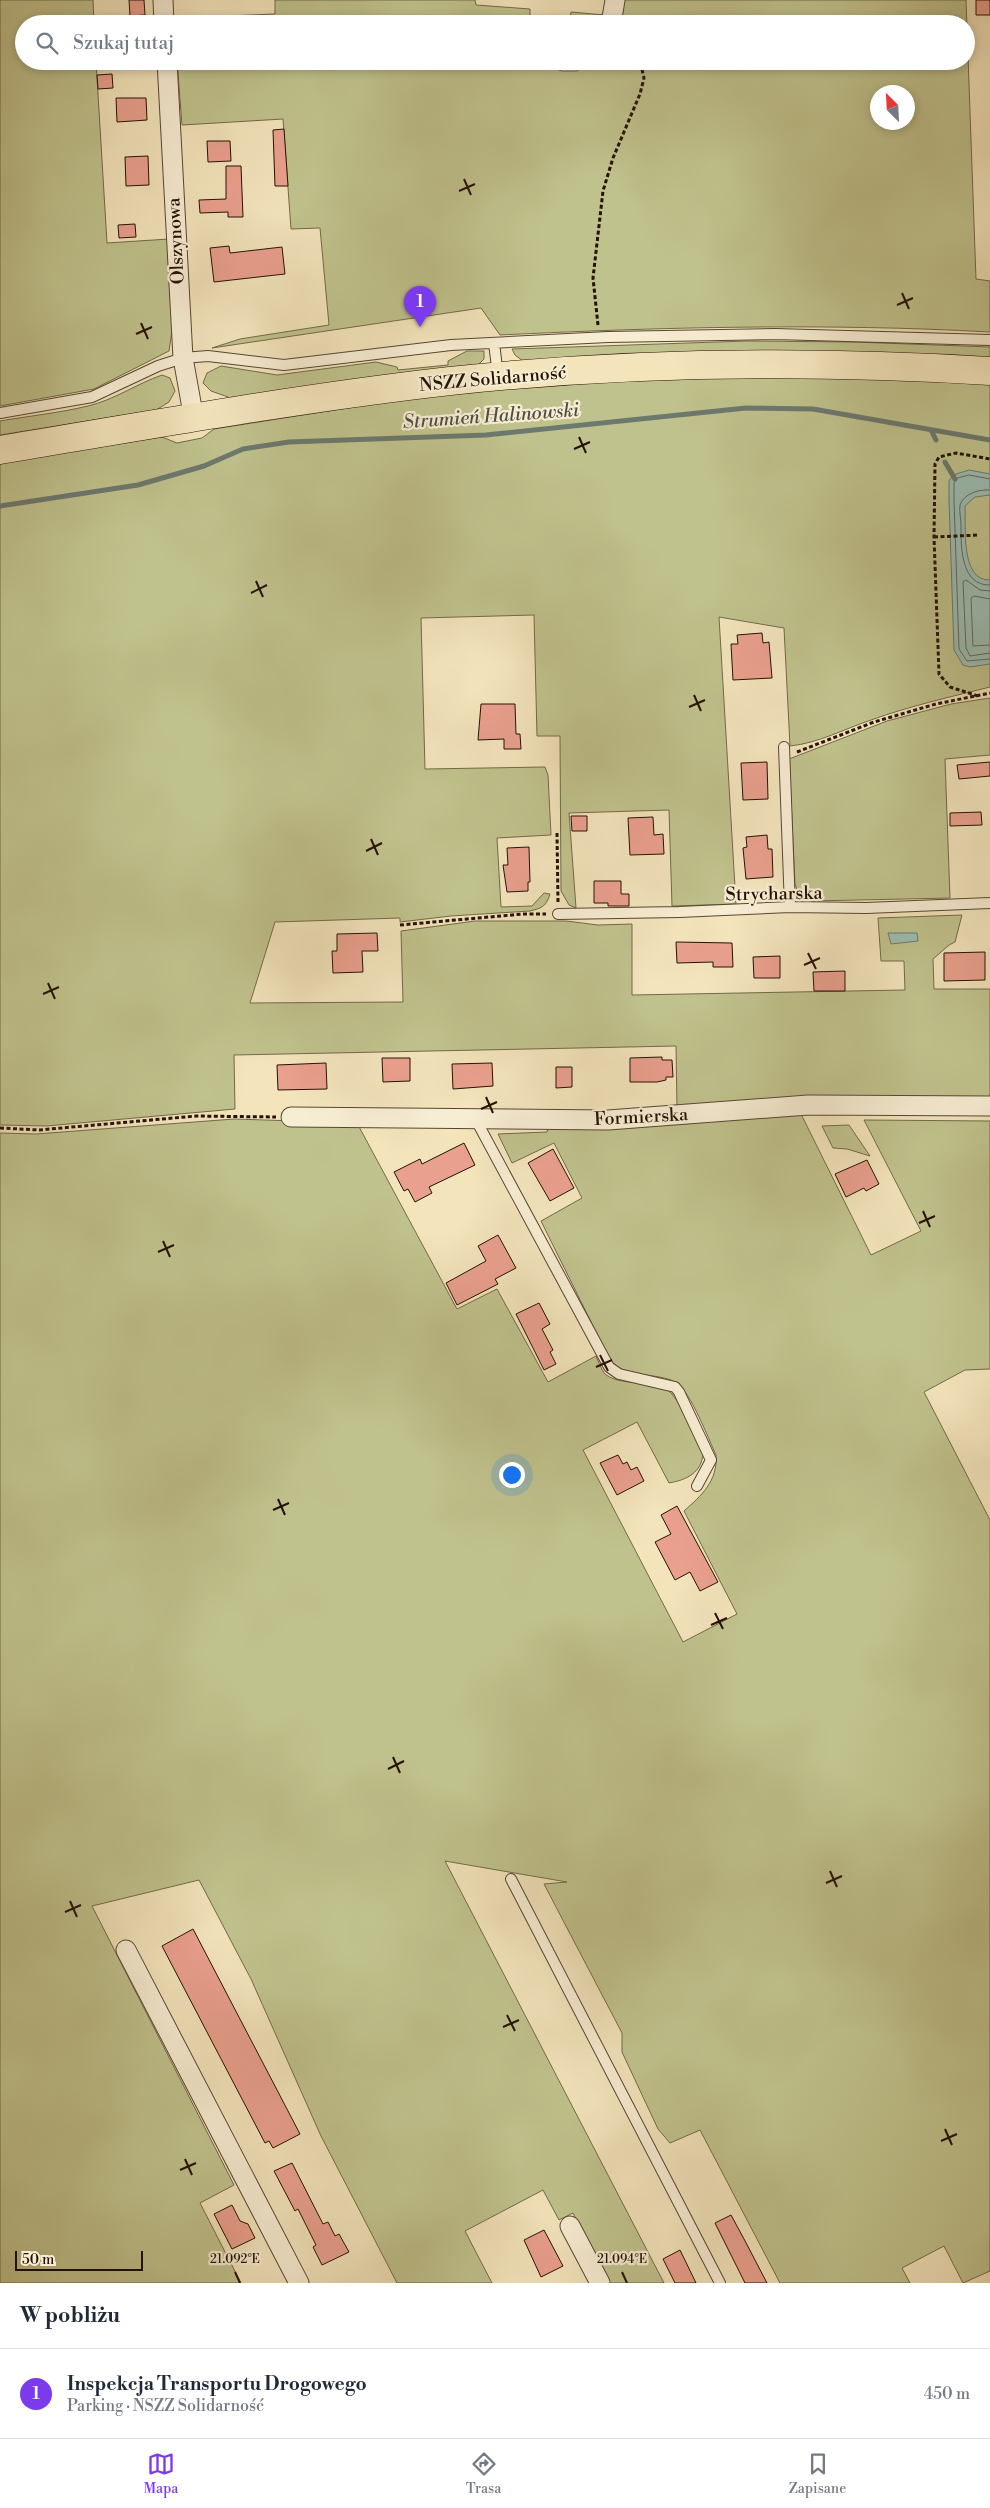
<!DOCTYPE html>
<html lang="pl">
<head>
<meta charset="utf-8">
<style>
  body { margin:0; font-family:"Libre Bodoni",serif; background:#f6f6f7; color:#1f2937 }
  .compass { position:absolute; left:870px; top:85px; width:45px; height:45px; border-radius:50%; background:#fff; box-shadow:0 2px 8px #0003; rotate:336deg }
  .scale { position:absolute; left:15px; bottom:12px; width:128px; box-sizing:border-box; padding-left:5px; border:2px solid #241104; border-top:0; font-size:14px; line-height:18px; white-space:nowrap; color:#241104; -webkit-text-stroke:4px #f7edd3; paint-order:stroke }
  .you { position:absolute; left:511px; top:1474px; width:18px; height:18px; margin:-12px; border:4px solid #fff; border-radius:50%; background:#1a73e8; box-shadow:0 0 0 8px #1a73e833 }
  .badge { display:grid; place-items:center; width:32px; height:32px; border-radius:50%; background:#7c3aed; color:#fff; font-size:16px; font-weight:700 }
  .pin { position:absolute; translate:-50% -41px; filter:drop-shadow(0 1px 2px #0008) }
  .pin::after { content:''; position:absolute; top:26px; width:18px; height:15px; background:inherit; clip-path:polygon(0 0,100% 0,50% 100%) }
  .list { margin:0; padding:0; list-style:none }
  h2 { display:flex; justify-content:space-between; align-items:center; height:65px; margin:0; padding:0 20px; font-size:21px }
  h2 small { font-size:16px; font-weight:400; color:#747a83 }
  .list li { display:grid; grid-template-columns:32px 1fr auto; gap:15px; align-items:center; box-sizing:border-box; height:90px; padding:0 20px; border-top:1px solid #e0e1e3 }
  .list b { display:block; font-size:19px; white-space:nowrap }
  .list p { margin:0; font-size:16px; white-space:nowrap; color:#747a83 }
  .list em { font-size:16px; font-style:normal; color:#747a83 }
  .icon { flex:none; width:28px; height:28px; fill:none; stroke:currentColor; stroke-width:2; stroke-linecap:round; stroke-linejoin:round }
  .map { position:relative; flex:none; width:990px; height:2283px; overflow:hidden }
  .search { position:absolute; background:#fff; box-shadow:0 2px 8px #0003; left:15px; right:15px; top:15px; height:55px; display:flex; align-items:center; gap:12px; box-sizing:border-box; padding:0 18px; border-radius:28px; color:#747a83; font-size:19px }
  .sheet { height:155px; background:#fff }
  nav { display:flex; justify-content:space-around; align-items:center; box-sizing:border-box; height:70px; border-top:1px solid #e0e1e3; background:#fff; font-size:14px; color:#747a83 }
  nav a { display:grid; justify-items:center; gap:2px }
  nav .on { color:#7c3aed }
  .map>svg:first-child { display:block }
  .green { fill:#c0c28d; stroke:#726a48; fill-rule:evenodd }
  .water { fill:#9cbeb5; stroke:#6c796e }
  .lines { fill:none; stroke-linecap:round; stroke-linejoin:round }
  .shore { stroke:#60685c; stroke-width:1 }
  .stream { stroke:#6c796e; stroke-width:5 }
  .building { fill:#eaa08e; stroke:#241104 }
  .lane-casing { stroke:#584632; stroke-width:12 }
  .street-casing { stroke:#584632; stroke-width:21 }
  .primary-casing { stroke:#241104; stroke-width:29 }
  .path { stroke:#241104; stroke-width:3; stroke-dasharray:4 2.5; stroke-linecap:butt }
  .lane { stroke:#f7edd3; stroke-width:10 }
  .street { stroke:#f7edd3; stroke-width:19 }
  .primary { stroke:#f3e4bc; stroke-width:28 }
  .ticks { fill:none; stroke:#241104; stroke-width:2 }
  .labels { text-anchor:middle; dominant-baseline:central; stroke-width:4.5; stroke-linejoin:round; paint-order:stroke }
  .street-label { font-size:18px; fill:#241104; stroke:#f7edd3 }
  .water-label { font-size:19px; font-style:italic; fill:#4e4e42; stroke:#f7edd3 }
  .ticks-label { font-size:12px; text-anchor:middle; fill:#241104; stroke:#f7edd3; stroke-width:4.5; stroke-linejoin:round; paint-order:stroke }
</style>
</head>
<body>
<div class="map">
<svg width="990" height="2283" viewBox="0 0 990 2283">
  <rect width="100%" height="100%" fill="#f3e4bc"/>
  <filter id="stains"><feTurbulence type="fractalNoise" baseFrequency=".004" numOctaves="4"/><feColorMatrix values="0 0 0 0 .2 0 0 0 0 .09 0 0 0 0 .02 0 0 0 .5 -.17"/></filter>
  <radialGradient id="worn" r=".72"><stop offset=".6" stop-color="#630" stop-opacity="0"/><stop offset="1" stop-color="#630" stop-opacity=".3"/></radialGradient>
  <path class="green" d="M0,0H93L94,24H24V61H96L107,243L169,239L172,331L169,351L94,389L0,406Z
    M275,0H475L476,5L530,9V24H173L180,18L275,14Z
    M621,0H966L976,279L990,281V332C827,323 663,327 500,335L481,308L212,348L240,339L329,325L320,228L291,229L283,119L182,125L177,61H532L562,71H577L591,61H966V24H617ZM878,92H908V122H878Z
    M571,12L604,15L594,20H570Z
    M747,341L854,342L990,347V363L523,361L515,355L512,349Z
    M467,351H484V359L477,366L229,399L228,397L211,391L203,383L207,373L221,366L277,375L376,362L397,367L398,370L448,365V361Z
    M740,374L990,379V687C950,697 910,706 871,720C844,729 819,743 790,746L784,628L719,617L736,904L672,906L669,810L569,813L576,908L569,905L561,891L560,736H537L534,615L421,618L425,769L545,767L548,775L551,835L497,838L501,907L532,906L544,893L550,894C546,906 543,908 530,911L451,916L400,922V918L275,922L250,1003L403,1002L401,931L475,921H566L598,925L632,924V995L905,990L904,961H881L878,918L962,915L955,942L949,945L933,959L934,989H990V1100L677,1109L676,1046L234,1055L235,1109L46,1126L0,1125V462L162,437L177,443L202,438L214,429L392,401L492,389Z
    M162,375L170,378L175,391L169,402L156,410L0,435V421C29,416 59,413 88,406C114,400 136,384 162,375Z
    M990,698V755L945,759L950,898L812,901L799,896L795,884L789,759L887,721L951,704Z
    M800,1112L871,1255L921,1231L864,1120L990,1121V1369L965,1370L924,1392L990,1520V2271L963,2283L944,2246L902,2268L910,2283H780L700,2130L670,2143L658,2129L622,2052V2033L544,1884L567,1882L445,1861L664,2283H608L573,2213L559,2220L543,2190L465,2231L492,2283H397L321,2136L251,1979L199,1880L92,1906L234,2185L200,2203L241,2283H0V1133L36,1134L234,1119L357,1123L457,1309L497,1289L548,1382L596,1356C598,1361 601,1368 604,1373C618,1387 654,1379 670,1392C681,1402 695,1439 703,1453C702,1473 686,1480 669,1483L637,1422L583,1450L683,1642L737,1614L684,1511C701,1496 718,1481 716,1455C709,1440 690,1391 677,1383C657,1371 623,1380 609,1358L541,1221L582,1198L554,1143L512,1163L498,1134L547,1132L548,1127Z
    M849,1125L870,1156L847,1149L833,1148L822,1126Z"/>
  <path class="water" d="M969,470L990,474V495L975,497L965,506C966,526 960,581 990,580V664L970,667L963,665L954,650L949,500V481L953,475Z
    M888,933H917L918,941L891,944Z"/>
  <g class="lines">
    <path class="shore" d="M990,479L969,475L957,478L954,483V500L959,649L967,661L990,659
      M990,490C980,489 964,493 960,505C959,511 961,519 961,525C961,545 960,586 990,585
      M990,591L980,590L966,580L963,582L966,648L970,656L990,653
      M990,599L974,596L971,598L973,646L990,645"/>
    <path class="stream" d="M931,430L936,440
      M945,462L955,479
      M0,506L138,485L204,466L243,449L289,442L486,435L746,408L813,409L990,440"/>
  </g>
  <path class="building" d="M129,0H144L145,15L130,16Z
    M976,0H990V15H976Z
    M112,74L113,88L98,89L97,75Z
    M116,98H146L147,120L117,122Z
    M284,129L288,186H275L273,130Z
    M207,141H230L231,161L208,162Z
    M148,156L149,185L126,186L125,157Z
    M226,166H241L243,217H228V212L200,213L199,200L226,199Z
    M135,224L136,237L119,238L118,225Z
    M229,246L230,253L282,247L285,274L214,282L210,248Z
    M762,633L763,643L769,642L772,678L733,680L731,644H738L737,635Z
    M481,704H515L516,734H520L521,749H504V739L478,740Z
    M767,762L768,799L743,800L741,763Z
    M990,762V776L959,779L957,765Z
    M981,812L982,825L950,826V813Z
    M571,816H587V831H572Z
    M653,817L654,835L663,834L664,854L630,855L628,818Z
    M767,835L768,849H772L773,877L746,879L743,848L747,847L746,837Z
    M529,847L530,882H528V891L507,892L503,865H508L507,848Z
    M594,881H621V894H629V906H608V903H594Z
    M377,933L378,951H362L363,972L333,973L332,951H337V934Z
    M676,942L732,943L733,967H713V962L677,963Z
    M985,952V980L944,981V953Z
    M780,956V978H754L753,957Z
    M845,971V991H814L813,972Z
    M662,1057V1060H672L673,1077H666V1080L657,1082H630V1058Z
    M382,1058H410V1081L383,1082Z
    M326,1063L327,1089L278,1090L277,1065Z
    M492,1063L493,1086L453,1089L452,1064Z
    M556,1067H572V1087L556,1088Z
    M464,1143L475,1165L429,1187L432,1193L415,1202L408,1189L404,1191L394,1172L420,1159L422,1164Z
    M553,1149L574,1188L550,1201L528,1163Z
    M867,1160L879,1184L866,1191L864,1188L846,1197L835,1174Z
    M498,1235L516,1268L495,1279L498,1284L457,1305L446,1283L486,1261L478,1246Z
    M539,1303L550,1324L542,1329L553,1350L550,1352L556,1364L544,1370L516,1314Z
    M618,1455L623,1464L627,1462L631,1470L637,1467L644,1481L617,1495L600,1463Z
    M677,1506L718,1582L700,1591L690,1572L675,1580L655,1542L671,1534L661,1515Z
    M193,1929L300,2134L273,2148L269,2141L265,2143L162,1946Z
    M292,2163L323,2224L328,2222L335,2236L339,2234L349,2252L322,2265L313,2247L316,2245L298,2209L295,2211L274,2171Z
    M232,2205L240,2221L248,2224L255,2238L232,2249L214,2214Z
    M731,2215L744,2239L767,2283H745L715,2223Z
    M544,2230L563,2266L541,2277L524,2240Z
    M680,2250L696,2283H675L663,2259Z"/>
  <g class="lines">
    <g class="lane-casing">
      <path id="lane" d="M494,343L498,376
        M0,413L92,397L158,366L183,358L208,356L284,365L451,345L608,337L775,334L990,340
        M784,747L790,907
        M558,914L679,912L790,907L866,908L990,903
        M476,1120L609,1367L619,1374L675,1387L679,1392L711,1460L697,1486
        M511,1879L720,2283"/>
    </g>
    <g class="street-casing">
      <path id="street" d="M163,0L164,24
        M607,24L612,18L615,0
        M167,61L183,358L194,419
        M291,1117L608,1120L808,1105L990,1106
        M126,1950L299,2283
        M570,2226L600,2283"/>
    </g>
    <g class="primary-casing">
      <path id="primary" d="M0,450C149,425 300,398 450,381C628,362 811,360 990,371"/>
    </g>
    <path class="path" d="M598,325L593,278L603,191L613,158L640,94L644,78L640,61
      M934,537L979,535
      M978,696L950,687L939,674L934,537L935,464L939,457L956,453L990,459
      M797,752L874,722L936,704L990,693
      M557,833L558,902
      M400,925L523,914H546
      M0,1128L39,1130L196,1116L276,1117"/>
    <use href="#lane" class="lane"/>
    <use href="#street" class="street"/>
    <use href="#primary" class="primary"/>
  </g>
  <path class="ticks" d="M464,179L471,195M459,191L475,184M902,293L909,309M897,305L913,298M141,323L148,339M136,334L152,327M579,437L586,453M574,449L590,442M256,581L263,597M251,593L267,585M694,695L701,711M689,707L705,700M371,839L378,855M366,851L382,843M808,953L816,969M804,965L820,958M48,983L55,999M43,994L59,987M486,1097L493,1113M481,1109L497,1102M923,1211L930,1227M919,1223L935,1216M163,1241L170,1257M158,1252L174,1245M600,1355L608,1371M596,1367L612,1360M278,1499L285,1515M273,1510L289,1503M715,1613L723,1629M711,1625L727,1618M393,1757L400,1773M388,1769L404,1761M830,1871L837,1887M826,1883L842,1876M70,1901L77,1917M65,1912L81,1905M507,2015L515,2031M503,2027L519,2020M945,2129L952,2145M941,2141L957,2134M185,2159L192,2175M180,2170L196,2163M235,2272L240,2283M622,2272L627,2283"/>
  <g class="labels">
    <g class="street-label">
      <text transform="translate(176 241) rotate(-93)">Olszynowa</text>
      <text transform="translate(493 379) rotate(-5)">NSZZ Solidarność</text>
      <text transform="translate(774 894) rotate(-1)">Strycharska</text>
      <text transform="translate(641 1117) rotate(-3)">Formierska</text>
    </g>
    <g class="water-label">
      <text transform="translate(491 416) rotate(-4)">Strumień Halinowski</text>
    </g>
  </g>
  <g class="ticks-label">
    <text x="235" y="2263">21.092°E</text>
    <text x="622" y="2263">21.094°E</text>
  </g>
  <rect width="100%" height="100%" filter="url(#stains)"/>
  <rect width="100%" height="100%" fill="url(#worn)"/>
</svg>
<svg class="compass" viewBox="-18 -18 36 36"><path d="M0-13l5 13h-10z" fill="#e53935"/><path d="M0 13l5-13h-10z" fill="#747a83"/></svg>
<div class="scale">50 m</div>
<div class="you"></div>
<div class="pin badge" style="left:420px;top:327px">1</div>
<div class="search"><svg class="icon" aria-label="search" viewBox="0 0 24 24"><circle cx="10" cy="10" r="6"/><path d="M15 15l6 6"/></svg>Szukaj tutaj</div>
</div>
<section class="sheet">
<h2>W pobliżu<small></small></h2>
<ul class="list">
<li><span class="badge">1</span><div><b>Inspekcja Transportu Drogowego</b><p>Parking · NSZZ Solidarność</p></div><em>450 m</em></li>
</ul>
</section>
<nav>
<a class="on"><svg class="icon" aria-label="map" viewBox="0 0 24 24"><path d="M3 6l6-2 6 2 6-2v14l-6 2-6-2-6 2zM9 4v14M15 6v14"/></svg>Mapa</a>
<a><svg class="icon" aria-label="directions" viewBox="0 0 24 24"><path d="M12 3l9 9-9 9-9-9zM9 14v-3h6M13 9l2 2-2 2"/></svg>Trasa</a>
<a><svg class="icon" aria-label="saved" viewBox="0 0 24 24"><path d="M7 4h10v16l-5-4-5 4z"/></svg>Zapisane</a>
</nav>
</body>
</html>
